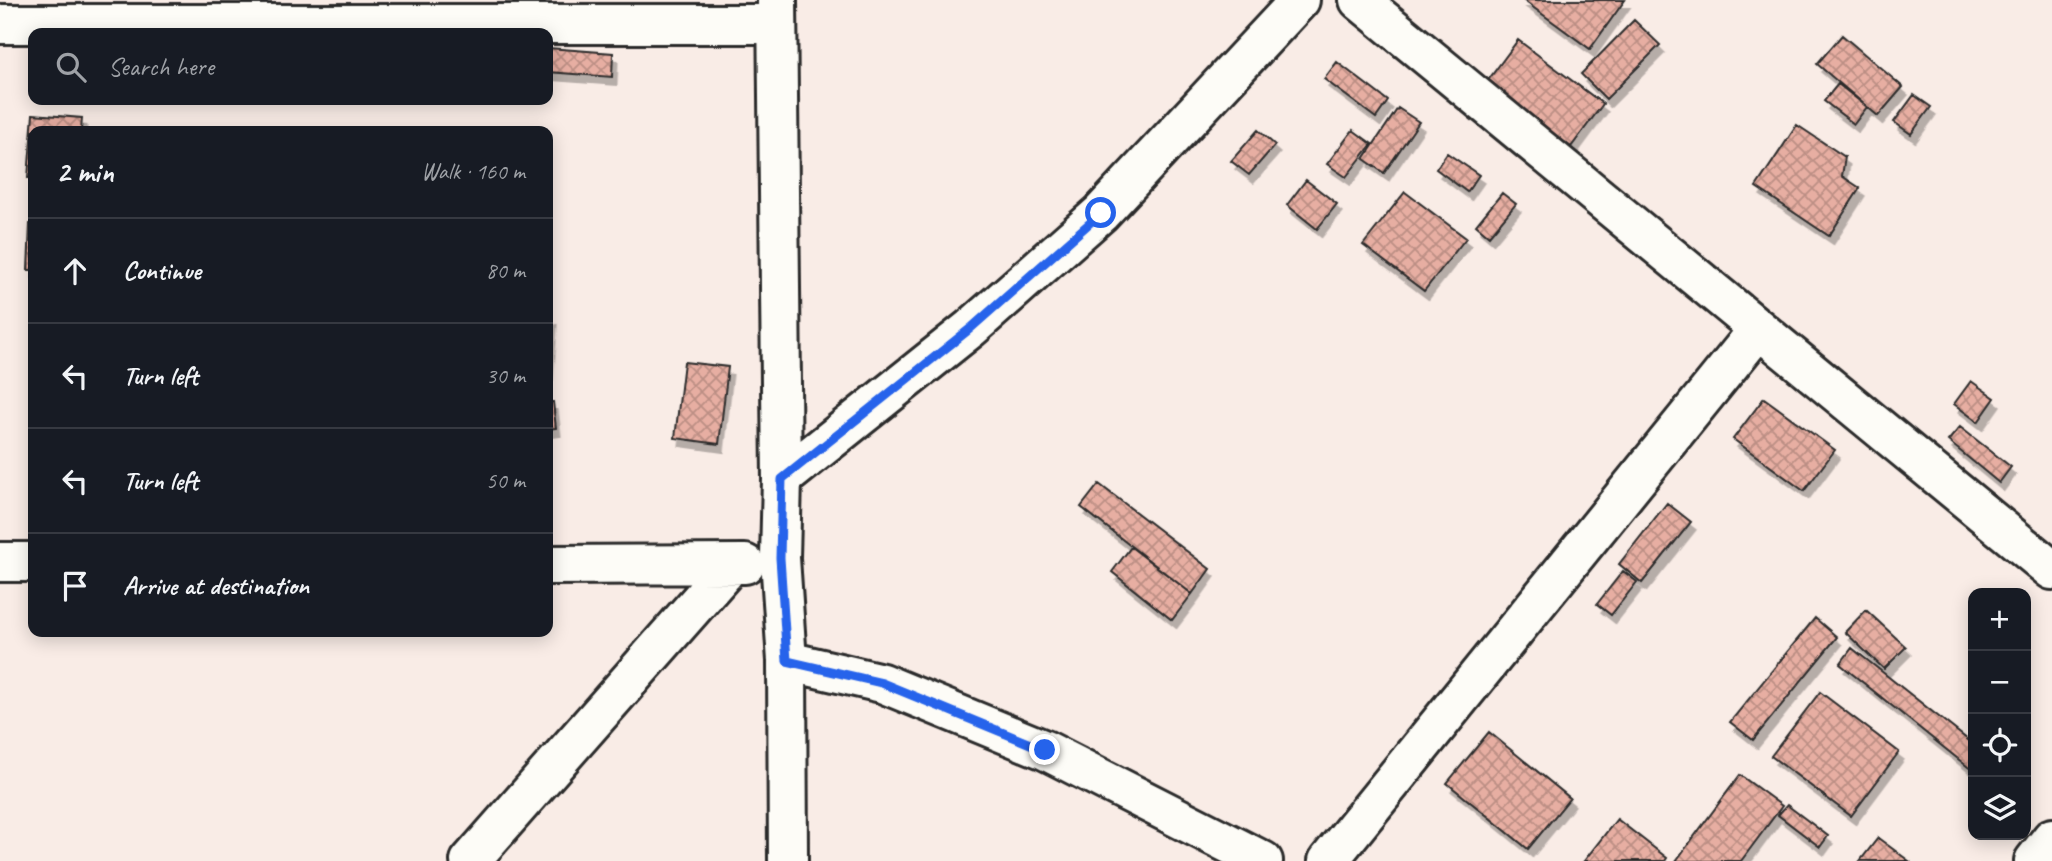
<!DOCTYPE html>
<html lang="en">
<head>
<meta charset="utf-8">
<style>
  body { margin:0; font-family:Caveat,sans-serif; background:#242831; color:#f1f3f6 }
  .controls { position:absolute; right:21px; bottom:21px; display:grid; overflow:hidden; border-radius:14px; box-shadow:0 4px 18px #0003 }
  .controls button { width:63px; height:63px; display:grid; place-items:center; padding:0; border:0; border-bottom:2px solid #363941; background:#171b24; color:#f1f3f6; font:35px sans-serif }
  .stop { position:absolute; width:21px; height:21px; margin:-16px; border:5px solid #2563eb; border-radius:50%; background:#fff }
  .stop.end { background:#2563eb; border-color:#fff; box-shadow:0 2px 7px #0008 }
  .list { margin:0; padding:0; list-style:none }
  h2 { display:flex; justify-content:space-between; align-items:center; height:91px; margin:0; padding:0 28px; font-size:30px }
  h2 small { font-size:23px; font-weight:400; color:#9ea1a6 }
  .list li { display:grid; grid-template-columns:46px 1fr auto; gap:21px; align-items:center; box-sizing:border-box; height:105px; padding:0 28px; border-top:2px solid #363941 }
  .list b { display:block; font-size:26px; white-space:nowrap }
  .list em { font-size:23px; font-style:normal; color:#9ea1a6 }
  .icon { flex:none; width:38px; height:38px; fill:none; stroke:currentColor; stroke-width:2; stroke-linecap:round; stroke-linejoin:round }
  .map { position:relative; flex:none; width:2052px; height:861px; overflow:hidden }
  .search { position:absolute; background:#171b24; box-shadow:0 4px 18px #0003; left:28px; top:28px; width:525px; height:77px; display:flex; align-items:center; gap:18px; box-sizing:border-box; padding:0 24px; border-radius:14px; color:#9ea1a6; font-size:26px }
  .panel { position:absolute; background:#171b24; box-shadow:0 4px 18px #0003; left:28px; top:126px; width:525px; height:511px; border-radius:14px }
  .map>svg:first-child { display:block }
  .building { fill:url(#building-cross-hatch); stroke:#2b2b2b; stroke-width:2; filter:url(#shadow) }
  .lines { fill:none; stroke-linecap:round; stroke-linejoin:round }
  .street-casing { stroke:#2b2b2b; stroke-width:44 }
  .street { stroke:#fdfcf7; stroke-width:38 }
  .route { stroke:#2563eb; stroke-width:9 }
</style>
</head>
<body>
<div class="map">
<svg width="2052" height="861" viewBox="0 0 2052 861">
  <defs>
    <pattern id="building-cross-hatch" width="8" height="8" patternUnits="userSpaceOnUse" patternTransform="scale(1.75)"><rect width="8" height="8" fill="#e7aea2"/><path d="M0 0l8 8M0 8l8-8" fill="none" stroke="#bb8e84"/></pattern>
    <filter id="shadow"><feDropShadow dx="4.5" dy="8" stdDeviation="0" flood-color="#0004"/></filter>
  </defs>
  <rect width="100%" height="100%" fill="#f9ece6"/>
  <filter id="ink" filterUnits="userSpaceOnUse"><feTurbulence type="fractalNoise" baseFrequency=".0143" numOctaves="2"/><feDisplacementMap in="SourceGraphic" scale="14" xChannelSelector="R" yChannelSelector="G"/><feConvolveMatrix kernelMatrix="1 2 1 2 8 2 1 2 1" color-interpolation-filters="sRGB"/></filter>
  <g filter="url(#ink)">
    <path class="building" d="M1523,0H1625L1590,49Z
      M1634,20L1660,45L1606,99L1581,74Z
      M1842,35L1903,87L1878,116L1817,64Z
      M1518,40L1603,104L1571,147L1486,83Z
      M548,48L613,53L612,77L548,72Z
      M1337,62L1388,101L1376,118L1324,79Z
      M1838,84L1867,107L1854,124L1824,101Z
      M1914,95L1931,107L1911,134L1894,122Z
      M1398,108L1419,122L1384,173L1364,159Z
      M33,114L82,118L81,131H33V178H28Z
      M1797,125L1845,157L1842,176L1860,188L1829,236L1756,187Z
      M1258,130L1275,145L1249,175L1231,161Z
      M1353,130L1372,144L1346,177L1327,164Z
      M1447,153L1479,175L1467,192L1436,169Z
      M1306,180L1337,204L1317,229L1287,205Z
      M1405,192L1466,238L1424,291L1363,245Z
      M1502,193L1516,204L1489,236L1476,225Z
      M30,224H33V270H28Z
      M552,317L548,374V318Z
      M684,362L728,367L719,444L675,438Z
      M1971,381L1995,398L1978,422L1954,404Z
      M1764,398L1835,450L1804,491L1733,439Z
      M548,402H553L556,428L548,429Z
      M1960,427L2011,467L1999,483L1948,441Z
      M1099,484L1210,569L1192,594L1081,507Z
      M1667,503L1691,522L1642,583L1619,564Z
      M1131,547L1192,594L1172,620L1112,572Z
      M1623,571L1637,582L1611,615L1597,604Z
      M1866,610L1906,647L1884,669L1845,632Z
      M1815,618L1837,637L1753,740L1730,722Z
      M1852,648L1973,744V771L1840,664Z
      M1820,692L1899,752L1851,816L1771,756Z
      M1489,732L1570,798L1528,849L1447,783Z
      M1740,775L1782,806L1741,861H1676Z
      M1787,805L1828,836L1820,847L1778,815Z
      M1617,819L1667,858L1665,861H1584Z
      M1878,838L1909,861H1860Z"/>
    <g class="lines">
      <g class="street-casing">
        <path id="street" d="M777,0L782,479L780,558L787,661L788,861
          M1359,0L2052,570
          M0,24H777
          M782,479L971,328L1101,213L1300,0
          M0,562H33
          M548,565L745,564
          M787,661L882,683L1045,750L1263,861
          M470,861L730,566
          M1328,861L1758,330
          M2034,861L2052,838"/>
      </g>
      <use href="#street" class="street"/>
    </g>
  </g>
  <g class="lines" filter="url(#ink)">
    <path class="route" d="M1045,750L882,683L787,661L780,558L782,479L971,328L1101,213"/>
  </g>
</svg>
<div class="controls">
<button>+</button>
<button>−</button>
<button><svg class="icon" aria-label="locate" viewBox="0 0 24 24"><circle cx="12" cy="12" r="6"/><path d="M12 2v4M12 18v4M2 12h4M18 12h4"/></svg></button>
<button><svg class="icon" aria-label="layers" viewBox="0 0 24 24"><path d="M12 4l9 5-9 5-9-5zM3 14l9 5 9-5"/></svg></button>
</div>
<div class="stop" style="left:1101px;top:213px"></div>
<div class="stop end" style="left:1045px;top:750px"></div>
<div class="search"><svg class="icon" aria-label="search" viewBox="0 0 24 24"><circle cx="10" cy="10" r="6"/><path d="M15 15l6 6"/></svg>Search here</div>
<section class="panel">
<h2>2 min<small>Walk · 160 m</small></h2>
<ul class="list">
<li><svg class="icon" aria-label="ahead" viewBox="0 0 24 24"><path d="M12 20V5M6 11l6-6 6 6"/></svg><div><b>Continue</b></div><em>80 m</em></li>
<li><svg class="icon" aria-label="left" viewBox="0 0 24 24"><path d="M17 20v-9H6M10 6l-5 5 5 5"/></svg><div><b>Turn left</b></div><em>30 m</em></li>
<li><svg class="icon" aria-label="left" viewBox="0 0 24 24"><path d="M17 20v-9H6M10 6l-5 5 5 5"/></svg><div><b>Turn left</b></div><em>50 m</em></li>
<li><svg class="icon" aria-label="arrive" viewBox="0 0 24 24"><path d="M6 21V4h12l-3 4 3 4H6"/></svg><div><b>Arrive at destination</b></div></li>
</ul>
</section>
</div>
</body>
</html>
